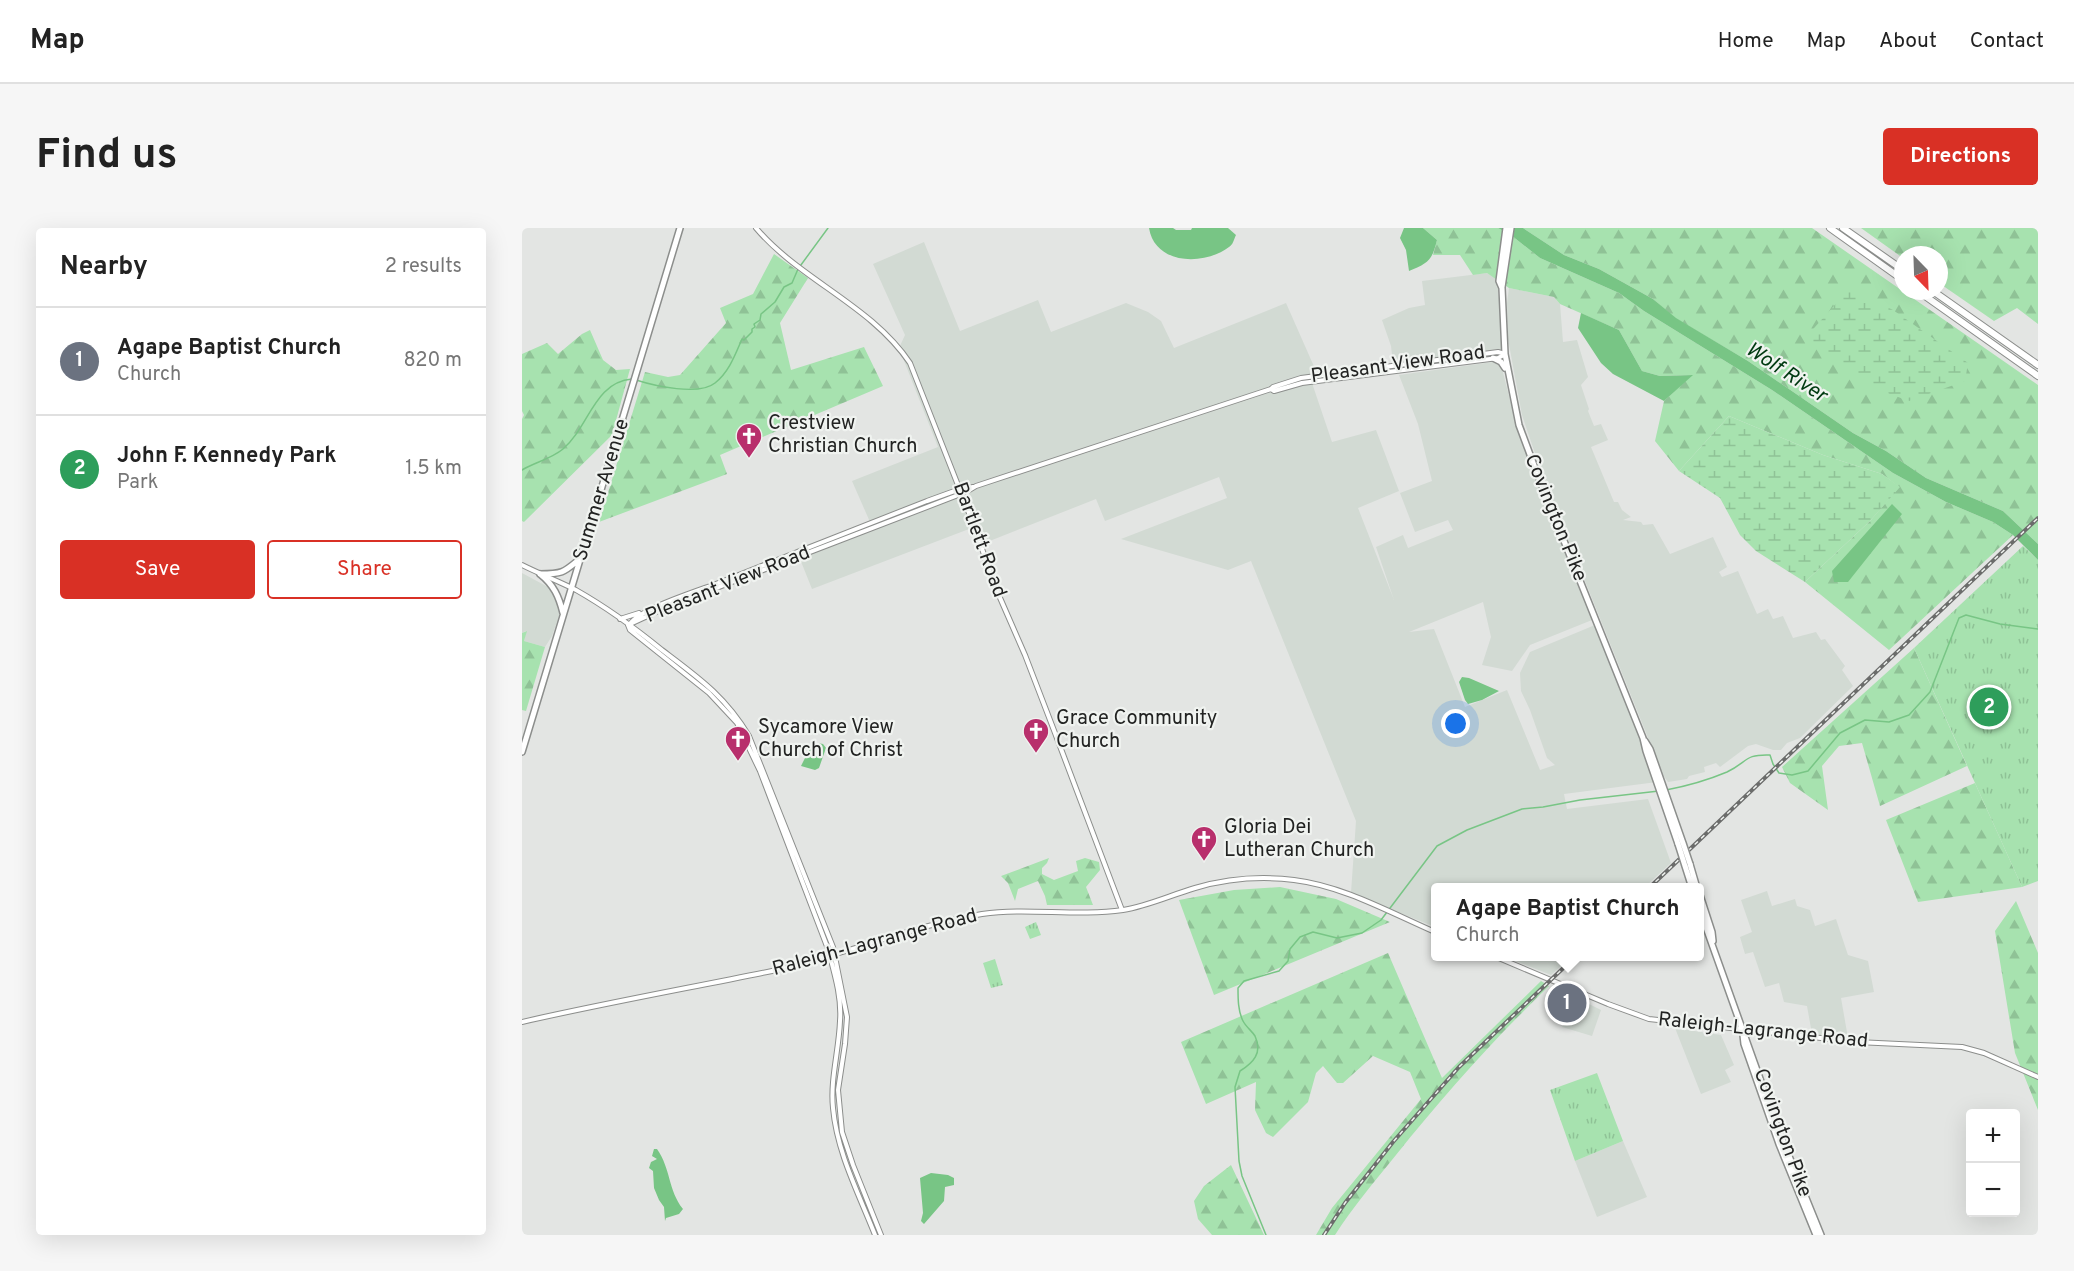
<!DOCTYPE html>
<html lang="en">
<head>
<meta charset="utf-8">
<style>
  body { margin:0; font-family:Overpass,sans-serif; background:#f6f6f6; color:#222 }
  .controls { position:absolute; right:18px; bottom:18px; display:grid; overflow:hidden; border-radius:6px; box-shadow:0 6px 24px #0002 }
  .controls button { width:54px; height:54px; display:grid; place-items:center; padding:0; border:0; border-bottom:2px solid #e0e0e0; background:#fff; color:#222; font:30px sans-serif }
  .compass { position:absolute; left:1372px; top:18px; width:54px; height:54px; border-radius:50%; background:#fff; box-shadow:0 6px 24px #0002; rotate:157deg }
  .you { position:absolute; left:934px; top:496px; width:21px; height:21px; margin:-15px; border:4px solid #fff; border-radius:50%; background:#1a73e8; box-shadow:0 0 0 9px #1a73e833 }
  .badge { display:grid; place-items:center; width:39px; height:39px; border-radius:50%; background:#d93025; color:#fff; font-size:20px; font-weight:700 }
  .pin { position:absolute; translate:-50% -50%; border:3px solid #fff; box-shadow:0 2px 6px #0006 }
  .popup { position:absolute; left:909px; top:655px; width:273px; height:78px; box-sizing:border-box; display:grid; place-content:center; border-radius:6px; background:#fff; filter:drop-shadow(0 2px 4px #0005); font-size:20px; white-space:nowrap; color:#767676 }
  .popup b { font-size:22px; color:#222 }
  .popup::after { content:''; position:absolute; left:50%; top:100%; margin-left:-12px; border:12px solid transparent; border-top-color:#fff }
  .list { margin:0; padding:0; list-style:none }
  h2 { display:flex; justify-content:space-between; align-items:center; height:78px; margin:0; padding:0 24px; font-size:26px }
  h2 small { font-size:20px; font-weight:400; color:#767676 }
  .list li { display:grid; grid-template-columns:39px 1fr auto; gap:18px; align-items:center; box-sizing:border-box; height:108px; padding:0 24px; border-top:2px solid #e0e0e0 }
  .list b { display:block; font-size:22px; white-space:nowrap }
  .list p { margin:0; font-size:20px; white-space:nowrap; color:#767676 }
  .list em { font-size:20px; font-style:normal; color:#767676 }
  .actions { display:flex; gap:12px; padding:18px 24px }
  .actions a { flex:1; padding:14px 0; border:2px solid #d93025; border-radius:6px; text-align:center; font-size:21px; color:#d93025 }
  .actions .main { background:#d93025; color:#fff }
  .map { position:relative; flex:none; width:1516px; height:1007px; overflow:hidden; border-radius:6px }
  header { display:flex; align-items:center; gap:36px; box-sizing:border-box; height:84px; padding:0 30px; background:#fff; border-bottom:2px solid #e0e0e0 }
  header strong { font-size:28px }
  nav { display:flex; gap:33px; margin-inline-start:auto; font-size:21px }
  .intro { display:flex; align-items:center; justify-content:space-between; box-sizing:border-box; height:144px; padding:0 36px }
  h1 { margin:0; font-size:42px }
  .button { padding:15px 27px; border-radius:6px; background:#d93025; color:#fff; font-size:21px; font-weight:700 }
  main { display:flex; gap:36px; padding:0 36px }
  aside { flex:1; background:#fff; border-radius:6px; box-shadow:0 6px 24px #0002 }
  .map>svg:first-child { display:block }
  .built { fill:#d2dad3 }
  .forest { fill:url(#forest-firs) }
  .wetland { fill:url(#wetland-marsh) }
  .park { fill:url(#park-tufts) }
  .water { fill:#78c585 }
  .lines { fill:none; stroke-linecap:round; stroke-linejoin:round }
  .stream { stroke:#78c585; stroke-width:1.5 }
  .secondary-casing { stroke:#8c8e8c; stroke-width:6 }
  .primary-casing { stroke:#8c8e8c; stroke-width:8 }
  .highway-casing { stroke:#8c8e8c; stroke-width:8 }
  .secondary { stroke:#fff; stroke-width:4 }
  .primary { stroke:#fff; stroke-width:5 }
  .highway { stroke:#fff; stroke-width:6 }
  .rail-casing { stroke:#6b6c6b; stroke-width:4 }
  .rail { stroke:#f0f3f0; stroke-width:1.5; stroke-dasharray:4.5; stroke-linecap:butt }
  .primary-bridge-casing { stroke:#8c8e8c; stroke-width:8; stroke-linecap:butt }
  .primary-bridge { stroke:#fff; stroke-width:5 }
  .labels { text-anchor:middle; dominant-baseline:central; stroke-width:4.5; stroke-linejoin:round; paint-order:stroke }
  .street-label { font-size:20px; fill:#222322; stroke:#f0f3f0 }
  .poi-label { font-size:20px; fill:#222322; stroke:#f0f3f0; text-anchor:start }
  .water-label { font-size:21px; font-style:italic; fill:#003a11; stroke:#f0f3f0 }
</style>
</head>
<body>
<header>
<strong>Map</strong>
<nav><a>Home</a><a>Map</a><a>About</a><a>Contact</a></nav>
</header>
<div class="intro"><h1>Find us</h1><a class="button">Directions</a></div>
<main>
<aside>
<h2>Nearby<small>2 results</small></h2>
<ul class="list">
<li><span class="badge" style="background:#6b7280">1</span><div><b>Agape Baptist Church</b><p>Church</p></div><em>820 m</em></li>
<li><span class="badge" style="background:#2e9e5b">2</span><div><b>John F. Kennedy Park</b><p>Park</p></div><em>1.5 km</em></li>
</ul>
<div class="actions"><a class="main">Save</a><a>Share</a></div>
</aside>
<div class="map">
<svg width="1516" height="1007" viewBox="0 0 1516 1007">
  <defs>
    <pattern id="forest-firs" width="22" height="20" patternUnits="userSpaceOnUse" patternTransform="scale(1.5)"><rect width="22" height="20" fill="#a7e2af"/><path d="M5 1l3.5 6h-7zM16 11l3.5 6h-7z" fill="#8fc296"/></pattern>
    <pattern id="wetland-marsh" width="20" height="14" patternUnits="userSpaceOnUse" patternTransform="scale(1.5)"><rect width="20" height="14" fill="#a7e2af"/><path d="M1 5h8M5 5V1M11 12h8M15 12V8" fill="none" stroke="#8fc296"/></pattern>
    <pattern id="park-tufts" width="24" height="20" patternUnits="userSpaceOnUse" patternTransform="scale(1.5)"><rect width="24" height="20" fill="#a7e2af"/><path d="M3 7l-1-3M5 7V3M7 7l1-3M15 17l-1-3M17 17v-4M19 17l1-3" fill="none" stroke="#8fc296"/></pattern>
  </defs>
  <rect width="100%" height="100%" fill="#e3e5e3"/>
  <path class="built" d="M402,14L438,103L516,72L529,104L604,75L626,84L639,93L652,120L764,75L794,143L791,158L810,214L854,202L877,263L836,280L872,372L854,319L881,307L886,320L931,302L926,292L893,304L878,265L910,253L896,196L877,147L978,133L992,187L1070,392L1008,417L990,443L960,437L969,409L961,374L887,404L912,401L943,479L985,462L1018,542L1033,537L1025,530L1008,482L999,463L998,445L1008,424L1073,397L1135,554L1042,566L1045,581L1126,571L1149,635L1123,659L913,660V699L829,665L834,593L729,333L706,342L599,311L705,270L697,249L583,293L574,271L455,318L447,301L290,361L274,321L348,294L330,253L416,219L377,120L383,107L351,36Z
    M965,45L975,51L982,122L871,135L869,118L860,92L887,80L903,77L900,53Z
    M987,60L1032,69L1038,76L1041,114L1055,112L1066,149L1059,157L1067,181L1066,183L1072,198L1079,196L1086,212L1069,219L1092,274H1096L1100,282L1109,289L1101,292L1119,294L1121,297L1131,296L1148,326L1191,309L1205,339L1197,344L1200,349L1216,343L1235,386L1246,381L1251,391L1261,388L1271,410L1294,404L1299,412L1303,411L1323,438L1320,442L1331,458L1278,510L1265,515L1259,522H1251L1234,516L1226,518L1198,539L1194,535L1182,539L1183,544L1167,548L1165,551L1146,554L1141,547L1020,246L1000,187L986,111L985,75Z
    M0,345L26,359L32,364L37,378V388L30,408L23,419L2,413L4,403L0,405Z
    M1245,663L1250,678L1273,671L1275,678L1288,682L1293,698L1314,691L1326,727L1346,733L1352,764L1319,770L1326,810L1290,806L1285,778L1262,774L1257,755L1243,759L1231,724L1223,726L1218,709L1230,704L1219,672Z
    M984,729H1049L1029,747Z
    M1053,769L1079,782L1070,808L1040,799Z
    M1153,800L1199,807L1212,837L1203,842L1209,854L1179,866Z
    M1101,913L1125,969L1075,989L1053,933Z"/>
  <path class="forest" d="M901,0H976L989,7L1018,30L1097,65L1122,83L1250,162L1371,245L1424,274L1471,294L1491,307L1367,422L1283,354L1348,293L1377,259L1360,246L1301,227L1207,188L1157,243L1133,213L1142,173L1170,147L1138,148L1120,143L1097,102L1038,76L1032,69L987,60L965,45L951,47L938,27H911L915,12Z
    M1001,0H1290L1516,157V316L1481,283L1404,250L1364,223L1331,205L1226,133L1153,90L1131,71L1077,41L1042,27Z
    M1339,0H1516V96L1495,80L1472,93L1417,55V27H1381V30Z
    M252,26L286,50L258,95L269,142L342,119L361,158L198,227L205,246L77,294L123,144L146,149L158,147L204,95L198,80L231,66Z
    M68,102L81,132L94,142L108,141L90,207L2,294L0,293V191L2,187L0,183V126L25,115L36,126L60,106Z
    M5,403L2,413L23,419L4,483L0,482V405Z
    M1392,420L1445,538L1358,578L1340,515L1317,518L1300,538L1306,582L1268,555L1260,539Z
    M1453,555L1500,659L1396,674L1364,592Z
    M527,630L525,635L520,640V646L532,652L556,643L554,633L563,630L577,634L578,642L564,659L571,677H525L523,668L516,653L496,661L493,673L486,655L479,648Z
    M758,659L814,671L868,694L692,767L657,672L712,662Z
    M1494,673L1516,725V882L1493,825L1473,703Z
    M866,725L920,850L1019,753L1027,758C972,811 922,867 874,927C853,953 831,979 813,1007H794L810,980L899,871L888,844L851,828L821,855H815L801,838L794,845L786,874L751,909L744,905L733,882L734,854L684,876L659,814Z
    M709,937L742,1007H690L676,991L672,973L682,958Z"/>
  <path class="wetland" d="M1328,60L1371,82L1446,135L1443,153L1387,173L1349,159L1284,109Z
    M1207,188L1301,227L1360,246L1378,259L1348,293L1283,354L1234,323L1218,307L1198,270L1157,243Z"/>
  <path class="park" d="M1501,318L1516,332V653L1500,659L1392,420Z
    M514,694L519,707L508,711L503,699Z
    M473,731L481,757L469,760L461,735Z
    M1075,845L1101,913L1053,933L1028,862Z"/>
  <path class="water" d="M627,0H651L654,2H669L670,0H706L714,7C712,11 711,17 707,19C682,38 633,37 627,0Z
    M882,0H901L915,12C910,33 906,35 887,43L884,22L878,10Z
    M976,0H1001L1042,27L1077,41L1131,71L1154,90L1226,133L1331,205L1364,223L1404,250L1481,283L1516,316V332L1491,307L1471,294L1424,274L1371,245L1250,162L1122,83L1097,65L1018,30L989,7Z
    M1059,85L1097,102L1120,143L1138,148L1171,147L1142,173L1091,146L1079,135L1056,100Z
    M1370,276L1380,286L1326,354H1312L1310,343Z
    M940,449L947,450L977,463L960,472L946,476L943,472L937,454Z
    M296,515L301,516L304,520L297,540L293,542L279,538L288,520Z
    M132,921H135C149,941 146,962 161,981L157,986L144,990L143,993L142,979L137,972L132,960L131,943L127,940L129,934L135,931L130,928Z
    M409,945L426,947L432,950V957L423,959L422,973L402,996L399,993L401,985L398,950Z"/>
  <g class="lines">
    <path class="stream" d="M114,152C133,158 177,168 193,155C207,144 213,127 220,111L222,112L230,104V101L233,99L232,96L238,92L239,86L253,74L262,59L270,55L276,41L306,0
      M0,242C13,234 29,231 41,221C67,199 72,154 110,151
      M1144,562C1165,558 1186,552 1205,544C1226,534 1222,526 1248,527L1251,536L1257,545L1270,547L1286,543L1318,505L1343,492L1367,494L1387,487L1408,464L1437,390L1444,387L1478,396L1516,401
      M744,1007L720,948L717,933L713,859L718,843C731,835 741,825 733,808C730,803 724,799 721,793C716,783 716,771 716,760L722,753L757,743L766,733L768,721L778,709L791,704L815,710L840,705L859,692L915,618L945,602L1000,581L1021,579L1058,572L1137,563"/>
    <g class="secondary-casing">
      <path id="secondary" d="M234,0C278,52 349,77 388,135L454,303L472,356L503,427L533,505L600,682
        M749,161L752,163L780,155L976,130L982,127
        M0,337C18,346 36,353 54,362C84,379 113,400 140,422C177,450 203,468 227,508L311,719L325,789L323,816L316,862L320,904L331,937L359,1007
        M98,391L117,385
        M108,396C119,380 179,362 199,354C268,327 336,300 405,273L438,261L451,259
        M106,397L145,379L444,264L454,258L749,161L751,159L779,150L976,124L983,126
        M106,397L108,402L187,465L215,495L238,543L306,721C312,744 320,769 318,793C317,822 308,852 311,880C315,925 337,966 353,1007
        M972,728L1086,776L1127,791L1335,814L1440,819L1462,825L1516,849
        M0,794C83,775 167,760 250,743C321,728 388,698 460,686C506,679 554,689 601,682C626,678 649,667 673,660C704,651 740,648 772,652C821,658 867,684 913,704"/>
    </g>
    <g class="primary-casing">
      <path id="primary" d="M984,0L977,53L980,60L983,126L997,197L1016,248L1121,510L1124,523L1156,616
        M980,59L989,0
        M971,130L979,134L983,140
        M18,346C32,357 37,369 41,385
        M18,346C42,346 42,344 59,330
        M1123,513L1128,521L1161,615
        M0,524L158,0
        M1168,636L1175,660
        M1163,638L1170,660
        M1177,664L1190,704L1191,713
        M1177,680L1256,901L1299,1007
        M1221,807L1222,816L1257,916L1294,1007"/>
    </g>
    <g class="highway-casing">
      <path id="highway" d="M1308,0L1381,52
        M1321,0L1381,42
        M1396,63L1516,148
        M1411,63L1516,137"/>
    </g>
    <use href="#secondary" class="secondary"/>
    <use href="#primary" class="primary"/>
    <use href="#highway" class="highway"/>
    <g class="rail-casing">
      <path id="rail" d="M1127,660L1516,290
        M802,1007L823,975L871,914L937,839L1054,728"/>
    </g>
    <use href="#rail" class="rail"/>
    <g class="primary-bridge-casing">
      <path id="primary-bridge" d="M1161,615L1168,636
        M1156,616L1163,638"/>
    </g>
    <use href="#primary-bridge" class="primary-bridge"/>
  </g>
  <defs>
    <g id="church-pin" transform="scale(1.35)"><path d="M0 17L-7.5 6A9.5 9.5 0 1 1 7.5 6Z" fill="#b82f6c" stroke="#f0f3f0"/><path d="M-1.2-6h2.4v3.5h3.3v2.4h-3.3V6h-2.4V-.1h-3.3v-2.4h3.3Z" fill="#fff"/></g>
  </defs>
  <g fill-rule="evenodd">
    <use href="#church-pin" x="227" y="208"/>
    <use href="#church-pin" x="514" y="503"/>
    <use href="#church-pin" x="216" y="511"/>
    <use href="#church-pin" x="682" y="611"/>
  </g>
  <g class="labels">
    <g class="street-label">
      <text transform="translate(876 137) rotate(-8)">Pleasant View Road</text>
      <text transform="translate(80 262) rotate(-73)">Summer Avenue</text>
      <text transform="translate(1033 290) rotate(68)">Covington Pike</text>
      <text transform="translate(457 312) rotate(70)">Bartlett Road</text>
      <text transform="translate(206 357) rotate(-22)">Pleasant View Road</text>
      <text transform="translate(353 715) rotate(-15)">Raleigh-Lagrange Road</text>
      <text transform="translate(1241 803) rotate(6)">Raleigh-Lagrange Road</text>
      <text transform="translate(1260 905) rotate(70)">Covington Pike</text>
    </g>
    <g class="poi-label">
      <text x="246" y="196">Crestview<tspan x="246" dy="23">Christian Church</tspan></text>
      <text x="534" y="491">Grace Community<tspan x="534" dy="23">Church</tspan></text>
      <text x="236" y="500">Sycamore View<tspan x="236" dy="23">Church of Christ</tspan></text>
      <text x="702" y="600">Gloria Dei<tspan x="702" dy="23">Lutheran Church</tspan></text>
    </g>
    <g class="water-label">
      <text transform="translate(1264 145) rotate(33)">Wolf River</text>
    </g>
  </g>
</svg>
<div class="controls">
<button>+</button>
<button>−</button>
</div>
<svg class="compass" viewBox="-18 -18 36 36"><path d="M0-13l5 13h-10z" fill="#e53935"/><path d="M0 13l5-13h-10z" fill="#767676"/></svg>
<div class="you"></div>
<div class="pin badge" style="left:1045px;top:775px;background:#6b7280">1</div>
<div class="popup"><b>Agape Baptist Church</b>Church</div>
<div class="pin badge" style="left:1467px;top:479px;background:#2e9e5b">2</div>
</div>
</main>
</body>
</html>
